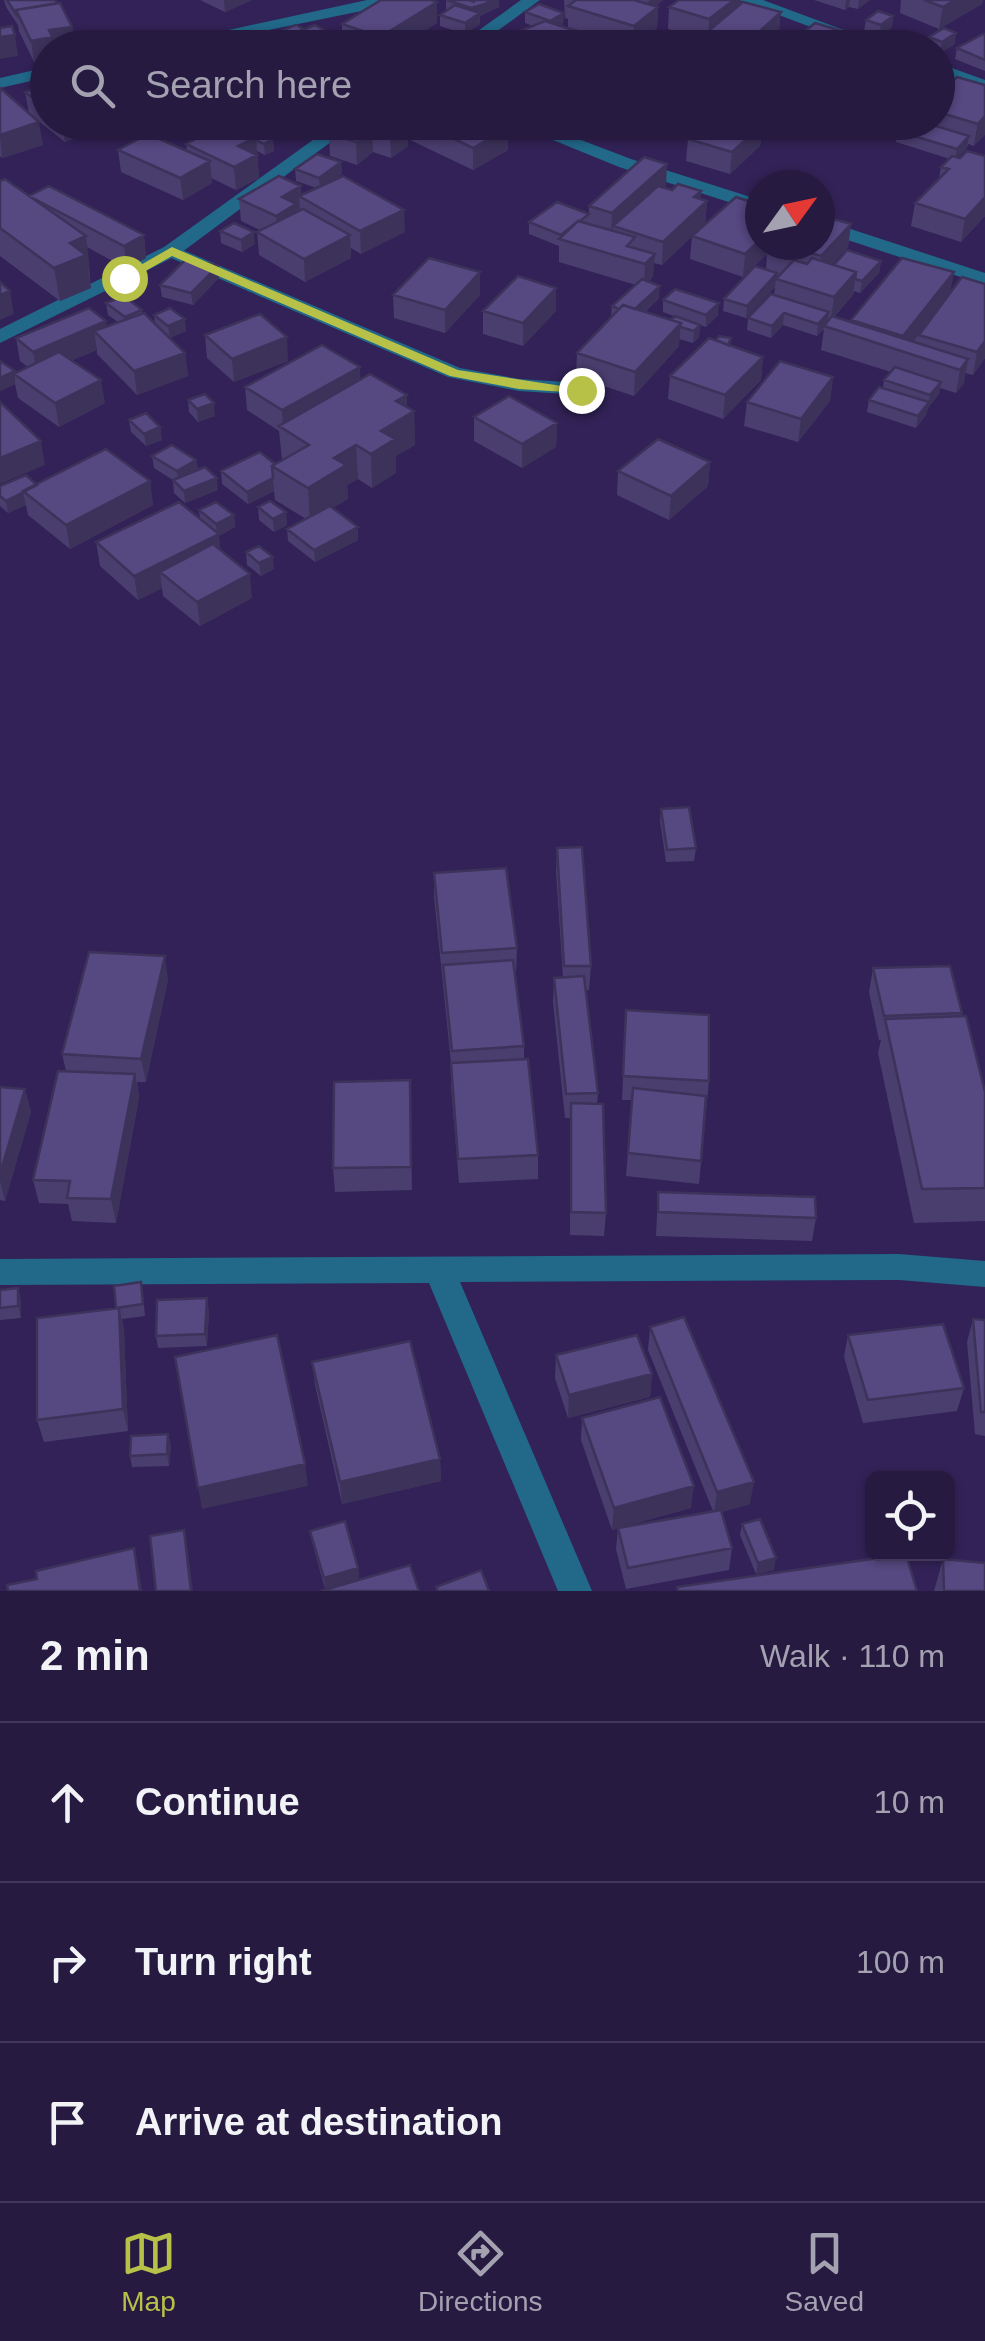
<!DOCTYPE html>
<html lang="en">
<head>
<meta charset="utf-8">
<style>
  body { margin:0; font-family:Arial,sans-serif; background:#2e2348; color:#f1f3f6 }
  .controls { position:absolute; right:30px; bottom:30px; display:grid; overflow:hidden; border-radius:15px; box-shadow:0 2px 8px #0004 }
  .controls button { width:90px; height:90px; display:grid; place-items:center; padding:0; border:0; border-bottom:2px solid #42385a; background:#261a41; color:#f1f3f6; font:50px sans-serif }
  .compass { position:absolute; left:745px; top:170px; width:90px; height:90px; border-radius:50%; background:#261a41; box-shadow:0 2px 8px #0004; rotate:57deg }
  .stop { position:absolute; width:30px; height:30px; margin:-22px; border:8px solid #b7c148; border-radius:50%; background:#fff }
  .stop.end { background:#b7c148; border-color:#fff; box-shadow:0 2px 10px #0008 }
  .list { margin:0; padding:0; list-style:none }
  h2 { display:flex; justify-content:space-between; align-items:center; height:130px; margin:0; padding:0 40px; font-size:42px }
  h2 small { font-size:32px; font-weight:400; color:#a4a1b1 }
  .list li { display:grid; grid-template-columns:65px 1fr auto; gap:30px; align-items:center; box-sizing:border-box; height:160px; padding:0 40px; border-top:2px solid #42385a }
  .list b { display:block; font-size:38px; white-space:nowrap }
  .list em { font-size:32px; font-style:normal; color:#a4a1b1 }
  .icon { flex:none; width:55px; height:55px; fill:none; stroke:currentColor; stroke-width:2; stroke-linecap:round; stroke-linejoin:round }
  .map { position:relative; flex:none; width:985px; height:1591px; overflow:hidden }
  .search { position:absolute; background:#261a41; box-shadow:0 2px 8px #0004; left:30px; right:30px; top:30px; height:110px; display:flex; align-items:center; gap:25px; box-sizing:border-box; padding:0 35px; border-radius:55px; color:#a4a1b1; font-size:38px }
  .sheet { height:610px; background:#261a41 }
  nav { display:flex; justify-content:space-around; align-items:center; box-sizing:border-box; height:140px; border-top:2px solid #42385a; background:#261a41; font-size:28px; color:#a4a1b1 }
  nav a { display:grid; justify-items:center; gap:5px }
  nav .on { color:#b7c148 }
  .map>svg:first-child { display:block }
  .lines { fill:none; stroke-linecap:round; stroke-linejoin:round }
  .minor { fill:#216889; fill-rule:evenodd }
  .tertiary { fill:#216889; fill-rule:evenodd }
  .wall { fill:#4a3e6f }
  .shaded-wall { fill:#3c325a }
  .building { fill:#564881; stroke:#3c325a; stroke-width:2.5 }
  .route { fill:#b7c148 }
</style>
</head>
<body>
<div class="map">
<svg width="985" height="1591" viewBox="0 0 985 1591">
  <rect width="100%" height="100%" fill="#322257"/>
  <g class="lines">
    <path class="minor" d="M367,0H399L391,5L181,48H146Z
      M739,0H763L892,48H867Z
      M938,63L985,80V91L938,74Z
      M48,67V77L0,88V78Z
      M509,122H534L631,159L760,200V212L619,167Z
      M820,219L985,273V285L820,231Z
      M171,245L460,368L519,379L581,383L591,389L581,395L519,391L448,377L164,255L162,251Z
      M899,1254L985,1261V1287L899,1280L460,1282L592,1591H558L429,1283L0,1285V1259Z"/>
    <path class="tertiary" d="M521,0H540L474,48H454Z
      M338,122H358L178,255L0,343V329L164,247Z"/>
  </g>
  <path class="wall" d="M4,0H55L72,27L75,48H48V60L34,62L19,31L18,25L6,7Z
    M200,0H252L225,12Z
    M446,0H499V7L480,16V24L465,34L440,26V15L446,11Z
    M564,0H663L656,6L658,7L657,28L633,47L568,27V19L565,18Z
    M679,0H741L740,4L779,34L764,48H693V44L700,38L668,29L669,7Z
    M814,0H870L858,9L849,7L845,10Z
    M901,0H983L982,4L939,29L900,13Z
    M525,12L564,13L563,24L560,26L591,48H507L520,46V31L533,26L525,23Z
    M893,16L892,27L879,36L864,31L866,20Z
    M437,23L401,46L404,48H253L252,42L304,29L342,40V24Z
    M985,34V71L955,59L957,48Z
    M929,37L955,44L940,53L938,52V48H928Z
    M48,84V122H97L98,130L65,142L32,116L43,145L2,158L0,156V88L29,113L25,92Z
    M985,85L974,146L968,144L967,148L958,157L985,156V216L961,242L911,226L915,203L939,179L941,167L950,159L896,142L897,131L906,122H938V96Z
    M256,122H295L274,132Z
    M344,122H496L508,128V150L473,170L408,139V146L391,158L373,152L357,165L330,156L329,133Z
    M599,122H668L642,140Z
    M705,122H810L786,140L762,132L760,146L730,174L686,161L688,139Z
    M249,134L273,139L274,151L265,155L257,151L259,178L236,190L211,178L212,183L183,200L121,172L118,150L187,151L186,144Z
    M341,162L342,174L333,180L405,232L361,254L351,248V258L305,282L259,255L257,232L260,230L241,221L239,199L302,195L316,188L296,181L295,169Z
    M667,164L664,188L672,190L701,191L700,199L707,201L705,224L662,265L654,263L653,276L649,282L659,298L645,312L671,320L682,319L663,312V300L718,315L706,327L700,325L699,337L693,343L679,339V346L634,396L576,377L577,353L611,318L612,306L636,285L559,262V246L529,234V222L589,214V206Z
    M0,181L29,196L144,235L146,258L127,269L87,247L91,288L60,301L0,256Z
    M851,224L848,247L832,264L881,261L879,273L860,293L854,291L853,295L834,317L851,322V320L985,284V358L973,375L965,373L964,383L956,393L940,388L939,394L928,408L926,415L916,428L867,412L869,400L883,388L884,380L891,372L821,350L824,329L817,336L783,325L771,338L747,330L748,318L774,295L775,287L746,318L723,311L724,299L766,269L767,254L743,277L690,259L692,236L760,245Z
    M220,231L255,244L242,252L221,243Z
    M480,272V295L445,333L394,318L393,295Z
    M219,278L193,305L162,297L160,285Z
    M556,288V311L523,346L483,334V311Z
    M106,303L142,310V314L155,323L154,315L186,331L170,338L185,353L188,376L137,395L97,354V350L72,360L105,403L59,427L18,398L15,384L0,391L15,374L28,367L20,361L16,338L106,321V326L118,322L108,315Z
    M205,335L288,361L234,382L207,358Z
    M731,338L730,345L763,357L761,380L723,419L668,399L670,376L716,340Z
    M833,377L830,401L798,442L744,426L747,402Z
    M361,379L407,395V407L414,411L415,445L396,456V473L372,488L358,479L347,485L348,499L332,508L358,540L315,562L288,541L287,529L306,519L275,500L274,491L248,504L222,484L221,471L275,464L282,460L279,431L247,410L245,387Z
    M188,400L215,416L198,422L189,412Z
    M474,417L557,423L556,447L522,468L474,441Z
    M129,420L160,427L162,440L146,446L131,432Z
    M152,456L196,460L198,470L218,490L185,503L174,493L173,480L154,468Z
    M710,462L708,486L669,520L617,495L618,471Z
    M150,481L153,505L70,549L28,515L26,505L8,513L0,506V486Z
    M258,507L286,512L287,525L274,532L259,520Z
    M199,510L234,515L235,527L219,536L220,550L252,598L200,626L163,596L162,588L138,600L100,566L96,542L200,519Z
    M246,552L274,569L261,576L247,565Z
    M661,809L696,848L694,861L666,862L660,821Z
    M557,848L591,966L589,990H585L598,1093L597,1104L606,1213L604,1236L570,1235V1118H565L553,1002L554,978L563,977L556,872Z
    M434,873L517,948L516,972L515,973L524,1046V1059L538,1155V1179L459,1183L451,1087V1063L434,897Z
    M873,968L962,1013L961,1016L985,1092V1221L914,1223L878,1053L881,1040H879L869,992Z
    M168,980L146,1082H137L139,1098L116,1223L72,1221L68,1204L39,1203L33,1180L66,1071L62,1054Z
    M626,1010L709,1081L699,1184L626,1176L632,1100H622Z
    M410,1080L412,1190L335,1192L333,1168Z
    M0,1087L25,1089L31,1112L5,1201L0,1200Z
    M658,1192L816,1218L812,1241L656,1236Z
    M18,1288L21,1300V1318L0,1320V1290Z
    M143,1294L145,1316L122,1319L124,1331L128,1431L44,1442L37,1420L116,1309Z
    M209,1310L207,1346L158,1348L156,1336Z
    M973,1319L985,1320V1436L975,1434L967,1342Z
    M650,1327L750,1504L722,1512L732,1548L729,1570L626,1589L616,1549L618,1528L612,1530L581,1440L582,1418L691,1508L622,1527L713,1511L648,1350Z
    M848,1335L964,1388L957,1411L863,1423L844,1357Z
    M556,1355L652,1374L650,1397L568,1418L555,1378Z
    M312,1362L440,1459L441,1481L342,1504L315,1385Z
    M168,1434L171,1446L169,1466L132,1467L130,1456Z
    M742,1524L774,1570L756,1574L740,1535Z
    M310,1531L358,1568L359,1579L325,1589L312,1542Z
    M943,1559L985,1591H934Z"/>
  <path class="shaded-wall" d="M224,0H252L225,12Z
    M493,0H499V7L480,16V24L465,34V23L471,19V8Z
    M651,0H663L647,13L648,2Z
    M734,0H741L739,16L708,41L709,19Z
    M846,0H850L849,7L845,10Z
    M859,0H870L858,9Z
    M955,0H983L982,4L939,29L943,7Z
    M437,2V23L399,48H381L380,37Z
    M658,7L657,28L633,47L634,26Z
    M781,12L779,34L764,48H741Z
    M564,13L563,24L549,32L550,21Z
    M893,16L892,27L879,36L881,25Z
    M72,27L75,48H48V60L34,62L31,41L49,30Z
    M956,33L955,44L940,53L942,42Z
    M15,35L18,56L0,59V37Z
    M592,36L591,48H575Z
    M865,38L864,48H854Z
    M985,116V135L974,146L978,124Z
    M39,122L43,145L2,158L0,135Z
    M62,122H97L98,130L65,142Z
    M274,122H295L274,132Z
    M643,122H668L642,140Z
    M788,122H810L786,140Z
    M407,123L408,146L391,158L390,136Z
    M763,124L760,146L730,174L732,152Z
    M508,128V150L473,170V148Z
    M372,130L373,152L357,165L356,142Z
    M969,136L967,148L955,160L957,149Z
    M256,137L259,178L236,190L234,167L238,146Z
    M273,139L274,151L265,155L264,144Z
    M210,161L212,183L183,200L180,178Z
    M341,162L342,174L320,189L319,178Z
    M667,164L666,186L620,228L613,226L611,236L612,213Z
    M301,186L302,198L299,196L300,210L278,239L276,216L282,197Z
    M701,191L699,208L707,201L705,224L662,265L663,242L694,197Z
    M985,197V216L961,242L965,219Z
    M404,210L405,232L361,254L360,231Z
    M851,224L848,247L818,279L821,256Z
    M254,232L255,244L242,252L241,240Z
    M144,235L146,258L127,269L124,246Z
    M350,235L351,258L305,282L304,259Z
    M86,236L90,269L88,270L91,288L60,301L54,268L70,243Z
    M760,240V245H777L768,247L767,254L743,277L745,254Z
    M655,254L653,276L644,287L645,264Z
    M881,261L879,273L860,293L862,281Z
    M218,266L219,278L193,305L191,293Z
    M480,272V295L445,333V310Z
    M856,272L853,295L831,320L834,297Z
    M954,272L950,295L905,352L901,351L903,336Z
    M777,273L775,287L746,318L747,306Z
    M660,286L659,298L630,325L631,313Z
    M556,288V311L523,346V323Z
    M10,291L14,314L0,320V295Z
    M719,303L718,315L706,327V315Z
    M829,312L827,324L817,336L818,324Z
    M784,313L783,325L771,338L772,326Z
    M185,319L186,331L170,338L168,326Z
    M106,321L109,345L94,331L97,350L37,375L33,352Z
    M681,323L679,346L634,396L635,372Z
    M700,325L699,337L693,343L694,331Z
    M287,337L288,361L234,382L232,359Z
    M985,341V358L973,375L977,352Z
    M185,353L188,376L137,395L134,371Z
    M763,357L761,380L723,419L725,395Z
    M968,359L964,383L956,393L960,370Z
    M360,367L361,391L283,429L282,410Z
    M15,371V384L0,391V378Z
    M833,377L830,401L798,442L801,419Z
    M101,380L105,403L59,427L55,403Z
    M941,382L939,394L928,408L930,395Z
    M407,395V415L414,411L415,445L396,456V473L372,488L371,454L396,401Z
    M929,402L926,415L916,428L918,416Z
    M214,403L215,416L198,422L197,409Z
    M557,423L556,447L522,468V444Z
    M160,427L162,440L146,446L144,434Z
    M41,441L45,465L0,484V458Z
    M356,445L358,479L347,485L348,499L310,522L308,488L334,458Z
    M196,460L198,472L179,484L177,471Z
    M710,462L708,486L669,520L671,496Z
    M217,478L218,490L185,503L184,491Z
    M273,478L274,491L248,504L247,492Z
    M150,481L153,505L70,549L66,525Z
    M23,493L26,505L8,513L6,501Z
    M286,512L287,525L274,532L273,519Z
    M234,515L235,527L219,536L221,558L160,572L162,588L138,600L134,576L217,535L216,524Z
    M358,527V540L315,562L314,550Z
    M273,557L274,569L261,576L259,563Z
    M250,574L252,598L200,626L197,602Z
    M165,956L168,980L146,1082L141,1059Z
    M135,1074L139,1098L116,1223L111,1199Z
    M25,1089L31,1112L5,1201L0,1181V1174Z
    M18,1288L21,1300V1318L18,1306Z
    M207,1298L209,1310L207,1346L205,1334Z
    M119,1308L124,1331L128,1431L123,1409Z
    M652,1374L650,1397L568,1418L569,1395Z
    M168,1434L171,1446L169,1466L167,1454Z
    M440,1459L441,1481L342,1504L340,1482Z
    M305,1464L308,1486L202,1509L198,1488Z
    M754,1482L750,1504L714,1514L717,1492Z
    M694,1486L691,1508L612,1530L614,1508Z
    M184,1530L188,1552L193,1591H191Z
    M134,1548L139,1570L142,1591H140Z
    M776,1558L774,1570L756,1574L758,1563Z
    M358,1568L359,1579L325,1589L324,1578Z"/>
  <path class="building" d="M7,0H55L57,3L16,10V14Z
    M381,0H431L437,2L380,37L342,24Z
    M447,0H469L475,2L472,0H493L485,4L471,8Z
    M576,0H634L658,7L634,26L568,6Z
    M679,0H734L709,19L669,7Z
    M924,0H955L943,7Z
    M743,2L781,12L741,48H707L693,44Z
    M60,3L72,27L49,30L52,37L31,41L16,10Z
    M539,4L564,13L550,21L525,12Z
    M455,5L480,13L465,23L440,15Z
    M878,11L893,16L881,25L866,20Z
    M545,21L592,36L575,48H552L520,37L527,33L520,31Z
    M815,23L865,38L854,48H785Z
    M296,25L304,29L271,43L270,48H262L252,42Z
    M315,25L356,48H280L271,43Z
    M12,26L15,35L0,37V28Z
    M944,28L956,33L942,42L929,37Z
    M983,34H985V60L957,48Z
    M481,39L506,48H467Z
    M514,43L525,48H507Z
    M957,77L985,85V116L978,124L938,112V96Z
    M48,84V109L25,92Z
    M0,88L39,122L0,135Z
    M344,122H405L407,123L390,136L372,130L356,142L329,133Z
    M419,122H496L508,128L473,148Z
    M705,122H758L763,124L732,152L688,139Z
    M906,122H923L969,136L957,149L897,131Z
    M227,123L256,137L238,146L257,155L234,167L186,144Z
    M255,131L273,139L264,144L256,140V137L249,134Z
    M148,134L210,161L180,178L118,150Z
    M967,151L985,156V197L965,219L915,203L949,169L941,167L952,156L960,158Z
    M317,154L341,162L319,178L295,169Z
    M644,157L667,164L612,213L589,206Z
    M279,176L301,186L282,197L296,204L276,216L239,199Z
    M343,176L404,210L360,231L299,196Z
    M5,179L86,236L70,243L86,255L54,268L0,228V181Z
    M678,184L701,191L694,197L707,201L663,242L613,226L658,186L672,190Z
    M49,186L144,235L124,246L29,196Z
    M736,197L760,205V240L745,254L692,236Z
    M557,202L589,214L580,221H578L561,235L529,222Z
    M303,209L350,235L304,259L257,232Z
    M820,215L851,224L821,256L807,252L802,258L768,247L770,245H820Z
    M578,221L635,237L627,246L655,254L645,264L559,239Z
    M234,223L254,232L241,240L220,231Z
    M847,250L881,261L862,281L855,279L856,272L834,265Z
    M187,258L218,266L191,293L160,285Z
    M429,258L480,272L445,310L393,295Z
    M812,258L856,272L834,297L776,279L794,260L807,264Z
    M902,258L954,272L903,336L851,320Z
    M755,266L777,273L747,306L724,299Z
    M518,276L556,288L523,323L483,311Z
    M962,277L985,284V341L977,352L919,335Z
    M642,279L660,286L635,309L623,305L619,309L612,306Z
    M0,282L10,291L0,295Z
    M675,289L719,303L706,315L663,300Z
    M771,294L829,312L818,324L784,313L772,326L748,318Z
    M124,296L142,310L125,317L106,303Z
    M623,305L681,323L635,372L577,353Z
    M89,308L106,321L33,352L16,338Z
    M170,308L185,319L168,326L154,315Z
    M144,313L185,353L134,371L94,331Z
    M260,314L287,337L232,359L205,335Z
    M675,316L700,325L694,331L680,327L681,323L671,320Z
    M832,316L968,359L960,370L824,326Z
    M719,336L731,338L728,345L716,340Z
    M709,338L763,357L725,395L670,376Z
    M322,345L360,367L282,410L245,387Z
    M59,352L101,380L55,403L14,374Z
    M0,361L15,371L0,378Z
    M780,361L833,377L801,419L747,402Z
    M895,367L941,382L930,395L884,380Z
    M370,374L407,395L396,401L414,411L381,431L395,439L371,454L356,445L334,458L346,465L308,488L272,466L309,445L279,426Z
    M879,387L929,402L918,416L869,400Z
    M205,394L214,403L197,409L188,400Z
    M509,396L557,423L522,444L474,417Z
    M0,402L41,441L0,458Z
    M146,413L160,427L144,434L129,420Z
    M658,439L710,462L671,496L618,471Z
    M172,445L196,460L177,471L152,456Z
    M106,449L150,481L66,525L23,491Z
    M260,452L275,464L272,466L273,478L247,492L221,471Z
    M205,467L217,478L184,491L173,480Z
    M26,475L37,485L6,501L0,496V486Z
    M270,501L286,512L273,519L258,507Z
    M179,502L219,534L134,576L96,542Z
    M216,502L234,515L216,524L199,510Z
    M330,506L358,527L314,550L287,529Z
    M213,544L250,574L197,602L160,572Z
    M259,546L273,557L259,563L246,552Z
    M689,807L696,848L667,850L661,809Z
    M582,847L591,966H564L557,848Z
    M506,868L517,948L442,953L434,873Z
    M89,952L165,956L141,1059L62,1054Z
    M513,960L524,1046L452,1051L443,965Z
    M950,966L962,1013L884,1016L873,968Z
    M584,976L598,1093L566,1094L554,978Z
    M626,1010L709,1015V1081L623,1076Z
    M966,1016L985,1092V1188L922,1189L885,1019Z
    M528,1059L538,1155L458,1159L451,1063Z
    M58,1071L135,1074L111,1199L67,1198L70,1181L33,1180Z
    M410,1080L411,1167L333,1168L334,1082Z
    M0,1087L25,1089L0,1174Z
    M633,1088L706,1096L701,1161L628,1153Z
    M571,1103L603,1104L606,1213L571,1212Z
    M658,1192L815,1197L816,1218L658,1212Z
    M141,1282L143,1304L116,1308L114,1286Z
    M18,1288V1306L0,1308V1290Z
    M207,1298L205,1334L156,1336L157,1300Z
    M119,1308L123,1409L37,1420V1318Z
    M684,1317L754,1482L717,1492L650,1327Z
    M973,1319L985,1320V1412H981Z
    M943,1324L964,1388L868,1400L848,1335Z
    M277,1335L305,1464L198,1488L175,1357Z
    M637,1335L652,1374L569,1395L556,1355Z
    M410,1341L440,1459L340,1482L312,1362Z
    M660,1397L694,1486L614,1508L582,1418Z
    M168,1434L167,1454L130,1456L131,1436Z
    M721,1510L732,1548L628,1568L618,1528Z
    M760,1519L776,1558L758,1563L742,1524Z
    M345,1521L358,1568L324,1578L310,1531Z
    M184,1530L191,1591H156L150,1536Z
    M134,1548L140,1591H8L7,1585L37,1579L36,1571Z
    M906,1554L917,1591H678L677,1587Z
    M943,1559L985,1563V1591H944Z
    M410,1565L419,1591H321Z
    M481,1570L489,1591H438L436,1587Z"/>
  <path class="route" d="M172,247L458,370L588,390L581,393L519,389L450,376L172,256L128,281L118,278Z"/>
</svg>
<div class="controls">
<button><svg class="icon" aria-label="locate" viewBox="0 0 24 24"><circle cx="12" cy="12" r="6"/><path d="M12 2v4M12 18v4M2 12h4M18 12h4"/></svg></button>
</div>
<svg class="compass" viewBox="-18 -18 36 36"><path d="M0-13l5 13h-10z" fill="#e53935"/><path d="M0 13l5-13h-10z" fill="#a4a1b1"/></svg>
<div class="stop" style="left:124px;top:278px"></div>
<div class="stop end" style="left:581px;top:390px"></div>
<div class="search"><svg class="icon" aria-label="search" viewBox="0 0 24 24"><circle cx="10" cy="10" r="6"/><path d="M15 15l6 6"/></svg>Search here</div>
</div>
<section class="sheet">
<h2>2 min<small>Walk · 110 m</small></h2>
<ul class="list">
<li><svg class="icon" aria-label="ahead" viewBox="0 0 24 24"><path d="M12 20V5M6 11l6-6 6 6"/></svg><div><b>Continue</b></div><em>10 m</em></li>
<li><svg class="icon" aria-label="right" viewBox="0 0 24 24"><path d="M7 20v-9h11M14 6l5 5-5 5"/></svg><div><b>Turn right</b></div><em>100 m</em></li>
<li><svg class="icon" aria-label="arrive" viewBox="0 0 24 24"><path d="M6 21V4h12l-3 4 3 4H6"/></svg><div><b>Arrive at destination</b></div></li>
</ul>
</section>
<nav>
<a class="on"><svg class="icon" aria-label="map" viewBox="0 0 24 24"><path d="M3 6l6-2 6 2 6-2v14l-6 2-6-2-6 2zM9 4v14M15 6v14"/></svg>Map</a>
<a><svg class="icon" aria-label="directions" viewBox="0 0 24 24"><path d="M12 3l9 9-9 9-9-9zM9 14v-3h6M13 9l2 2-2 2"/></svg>Directions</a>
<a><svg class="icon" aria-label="saved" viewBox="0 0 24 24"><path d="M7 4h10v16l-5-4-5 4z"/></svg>Saved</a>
</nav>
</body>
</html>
